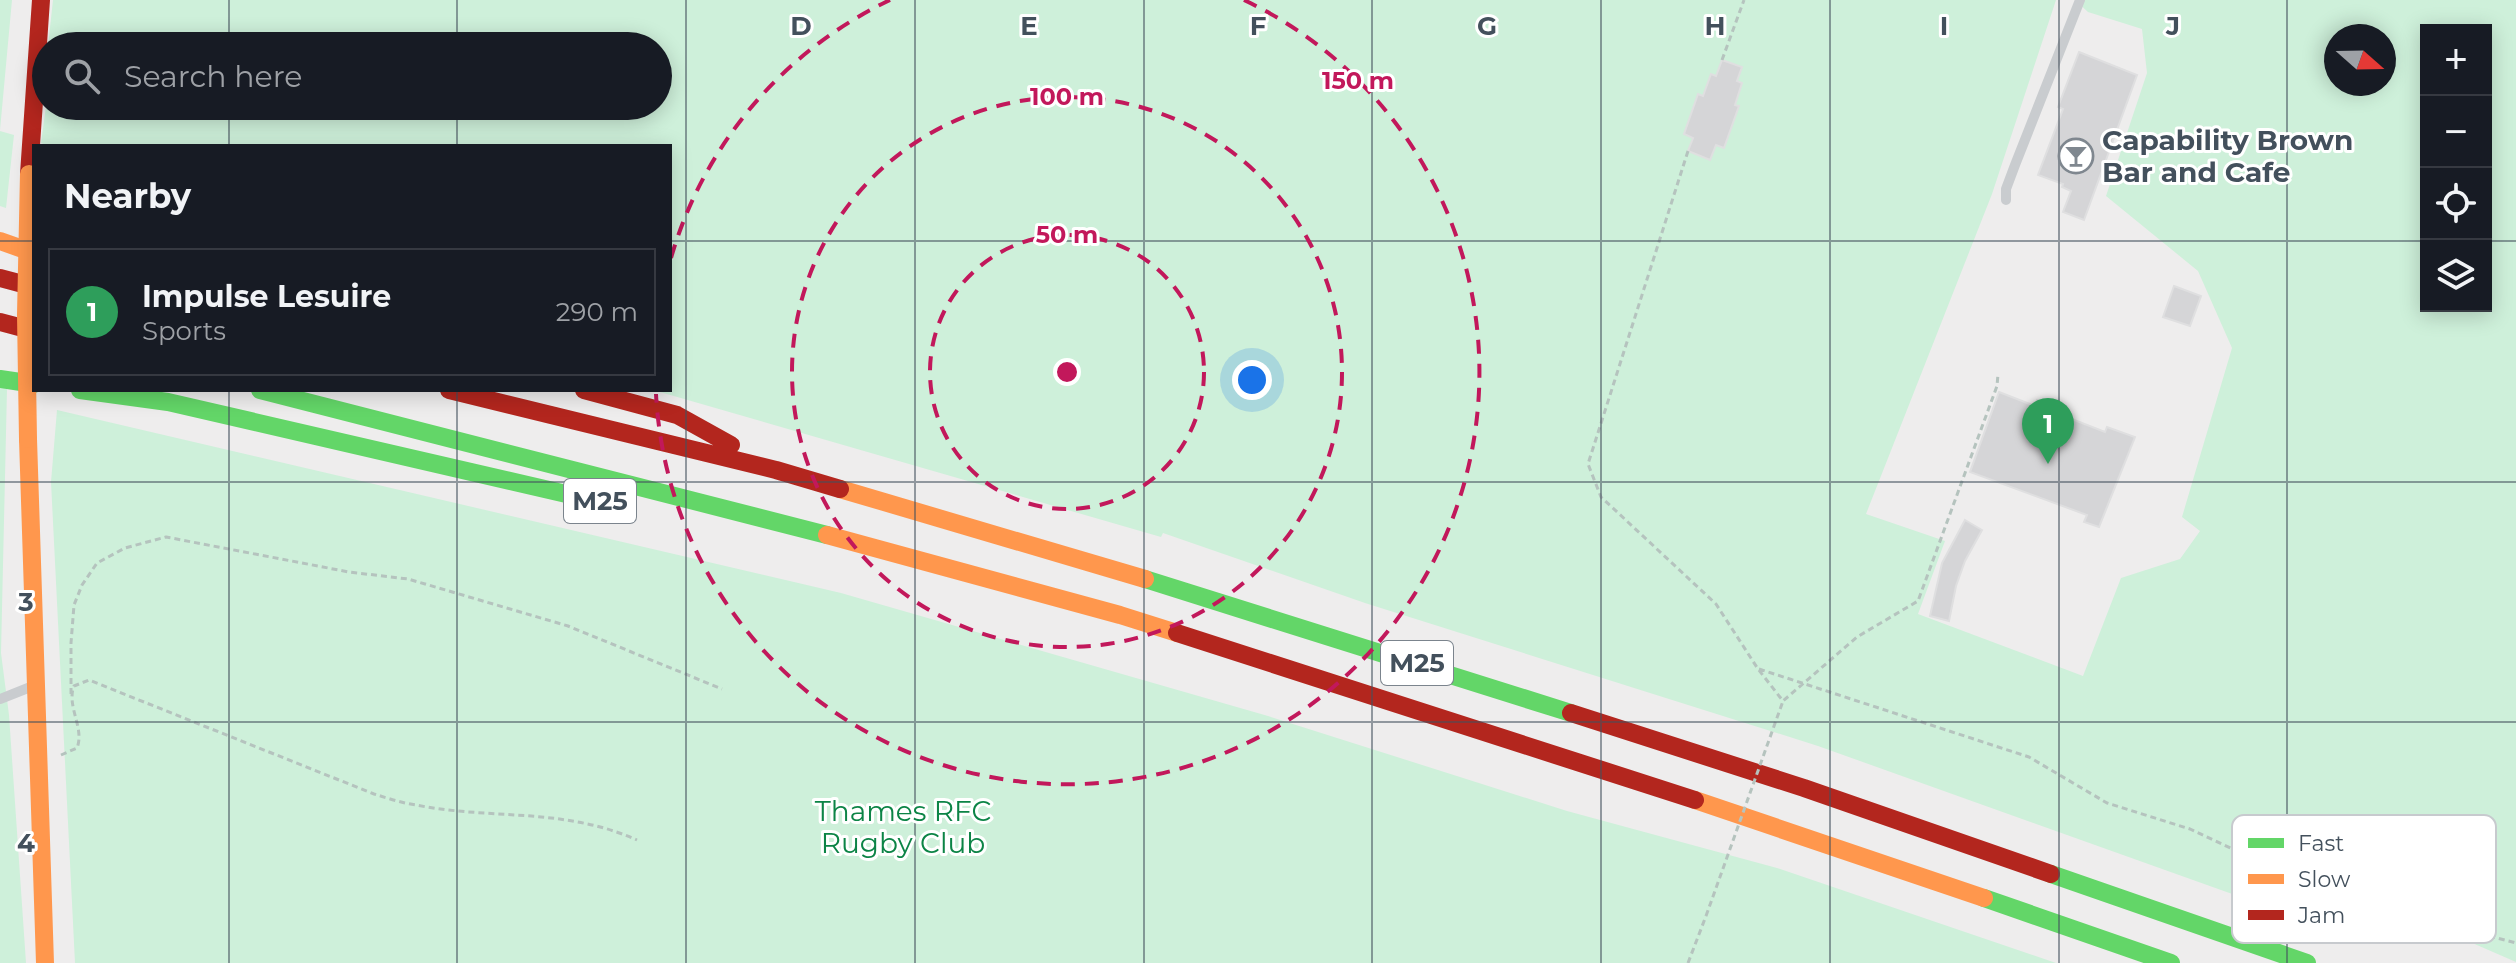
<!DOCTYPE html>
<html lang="en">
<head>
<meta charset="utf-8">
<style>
  body { margin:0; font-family:Montserrat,sans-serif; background:#242831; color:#f1f3f6 }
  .controls { position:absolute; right:24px; top:24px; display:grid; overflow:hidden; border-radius:0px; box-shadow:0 4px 20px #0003 }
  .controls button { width:72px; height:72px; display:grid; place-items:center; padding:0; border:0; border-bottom:2px solid #363941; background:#171b24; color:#f1f3f6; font:40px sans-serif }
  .compass { position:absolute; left:2324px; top:24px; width:72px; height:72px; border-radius:50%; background:#171b24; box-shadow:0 4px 20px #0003; rotate:110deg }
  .you { position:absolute; left:1252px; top:380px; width:28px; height:28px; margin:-20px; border:6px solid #fff; border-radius:50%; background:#1a73e8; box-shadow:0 0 0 12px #1a73e833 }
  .badge { display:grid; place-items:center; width:52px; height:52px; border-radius:50%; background:#7f878f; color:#fff; font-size:26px; font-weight:700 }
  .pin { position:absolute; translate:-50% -66px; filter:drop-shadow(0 2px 4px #0008) }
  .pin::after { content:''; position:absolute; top:42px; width:28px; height:24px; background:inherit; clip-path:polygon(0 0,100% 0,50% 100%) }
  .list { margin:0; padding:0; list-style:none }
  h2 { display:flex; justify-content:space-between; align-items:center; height:104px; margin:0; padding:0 32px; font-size:34px }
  h2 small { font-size:26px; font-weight:400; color:#9ea1a6 }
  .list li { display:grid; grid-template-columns:52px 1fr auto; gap:24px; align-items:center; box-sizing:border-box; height:128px; margin:0 16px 16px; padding:0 16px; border:2px solid #363941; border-radius:0px }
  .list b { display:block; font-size:30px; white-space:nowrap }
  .list p { margin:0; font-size:26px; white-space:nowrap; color:#9ea1a6 }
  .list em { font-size:26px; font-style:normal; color:#9ea1a6 }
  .icon { flex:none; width:44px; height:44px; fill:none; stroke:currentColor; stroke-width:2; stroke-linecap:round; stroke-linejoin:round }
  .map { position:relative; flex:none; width:2516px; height:963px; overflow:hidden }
  .search { position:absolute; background:#171b24; box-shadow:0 4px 20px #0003; left:32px; top:32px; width:640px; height:88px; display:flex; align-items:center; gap:20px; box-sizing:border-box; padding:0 28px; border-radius:44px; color:#9ea1a6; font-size:30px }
  .panel { position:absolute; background:#171b24; box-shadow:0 4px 20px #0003; left:32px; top:144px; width:640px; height:248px; border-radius:0px }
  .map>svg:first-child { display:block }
  .green { fill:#cef0da; fill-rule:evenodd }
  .building { fill:#d5d5d7; stroke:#dfdfe0; stroke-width:2 }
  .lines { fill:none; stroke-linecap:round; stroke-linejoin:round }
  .path { stroke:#b5c3be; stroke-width:3; stroke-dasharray:6 4; stroke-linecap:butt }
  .lane { stroke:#c9cccf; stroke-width:10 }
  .fast { stroke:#63d668; stroke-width:18 }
  .slow { stroke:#ff974d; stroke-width:18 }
  .jam { stroke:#b3261e; stroke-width:18 }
  .path-bridge { stroke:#b5c3be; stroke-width:3; stroke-dasharray:6 4; stroke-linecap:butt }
  .slow-bridge { stroke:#ff974d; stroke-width:18 }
  .grid { fill:none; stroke:#43505c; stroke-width:2; stroke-opacity:0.55 }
  .ring { fill:none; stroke:#c2185b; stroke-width:4; stroke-dasharray:14 10 }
  .labels { text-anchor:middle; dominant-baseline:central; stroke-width:6; stroke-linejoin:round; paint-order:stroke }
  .shield { fill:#fff; stroke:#7b848d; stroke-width:2 }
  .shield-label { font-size:26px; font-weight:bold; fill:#43505c }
  .poi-label { font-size:28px; font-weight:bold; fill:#43505c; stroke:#fff; text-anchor:start }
  .park-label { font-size:28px; fill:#0c8446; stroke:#fff }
  .key { fill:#fff; stroke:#c7cace; stroke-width:2 }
  .key-label { font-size:22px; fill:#43505c }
  .grid-label { font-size:26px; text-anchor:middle; font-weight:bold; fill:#43505c; stroke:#fff; stroke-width:6; stroke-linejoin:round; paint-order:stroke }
  .centre { fill:#c2185b; stroke:#fff; stroke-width:4 }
  .ring-label { font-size:24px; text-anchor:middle; font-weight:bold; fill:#c2185b; stroke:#fff; stroke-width:6; stroke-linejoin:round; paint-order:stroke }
</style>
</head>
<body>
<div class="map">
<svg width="2516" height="963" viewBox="0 0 2516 963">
  <rect width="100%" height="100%" fill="#eeeded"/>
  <path class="green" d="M0,0H12L0,130Z
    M53,0H2056L1992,194L1866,514L1945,541L1918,614L2083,676L2121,578L2180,559L2200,531L2182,517L2232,348L2198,271L2106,196L2147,73L2142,29L2088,12L2075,0H2516V962L2470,942L2263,905L1818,746L1365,603L1163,533L1161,537L653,390H670V146H48L41,143L46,106H658V46H48ZM2426,30H2486V306H2426ZM2336,36H2384V84H2336Z
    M0,131L14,135L6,208L0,206Z
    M0,387L7,389L1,653L9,715L26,963H0Z
    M57,410L841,593L1268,716L1567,811L1777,868L2056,963H75L51,482Z"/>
  <path class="building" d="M2079,52L2137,75L2084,220L2063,212L2071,191L2062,187L2063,184L2038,175L2063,109L2058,107Z
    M1722,60L1742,67L1737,81L1742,83L1735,105L1739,106L1724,148L1716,145L1710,160L1688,151L1693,138L1684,134L1698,94L1703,96L1711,74L1716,76Z
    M2174,286L2201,296L2190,326L2163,317Z
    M1999,392L2035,406L2037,400L2066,411L2064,416L2105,432L2107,427L2135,437L2099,527L2084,522L2087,515L1970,472Z
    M1965,520L1982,530L1965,561L1956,586L1949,621L1930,616L1942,563Z"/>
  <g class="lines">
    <path class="path" d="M1722,60L1744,0
      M1688,151L1588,464L1601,497L1716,604L1758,669L1783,701L1857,637L1918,601L1997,386L1998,374
      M1759,669L2029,757L2107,803L2190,829L2277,870L2431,921L2516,943
      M71,694V643L74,605L82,585L97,563L125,548L166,537L349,572L408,579L568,626L722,689
      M61,755L77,748C85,728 66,706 74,686L89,680L374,794C387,798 402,803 416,805C491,820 563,807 637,840
      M1688,963L1706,916"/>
    <path class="lane" d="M2006,200V189L2015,165L2080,0
      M0,699L33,686"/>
    <path class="fast" d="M0,379L34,384
      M80,390L168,402L588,499
      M260,390L827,535
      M1145,579L1571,713
      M2051,874L2307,963
      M1984,898L2171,963"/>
    <path class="slow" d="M0,241L34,253
      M28,439L45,963
      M840,489L1145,579
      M827,535L1120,615L1177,633
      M1695,800L1984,898"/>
    <path class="jam" d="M29,174L41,0
      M0,278L34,287
      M0,322L34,331
      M449,390L776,470L840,489
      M584,390L677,415L731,445
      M1177,633L1695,800
      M1571,713L1804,788L2051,874"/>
    <path class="path-bridge" d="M1706,916L1783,701"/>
    <path class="slow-bridge" d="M28,439L26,315L29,174"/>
  </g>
  <path class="grid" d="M229,0V46M457,0V46M686,0V963M915,0V963M1144,0V963M1372,0V963M1601,0V963M1830,0V963M2059,0V963M2287,0V963M229,106V146M457,106V146M0,241H34M670,241H2426M2486,241H2516M229,390V963M457,390V963M0,482H2516M0,722H2516"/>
  <g class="ring">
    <circle cx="1067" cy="372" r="137"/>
    <circle cx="1067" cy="372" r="275"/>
    <path d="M671 258A412 412 0 0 1 890 0M1244 0A412 412 0 1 1 656 394"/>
  </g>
  <defs>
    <g id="bar-ring" transform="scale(1.8)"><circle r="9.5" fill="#fff" stroke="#7f878f" stroke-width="1.5"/><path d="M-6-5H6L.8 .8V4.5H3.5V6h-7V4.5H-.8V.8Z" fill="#7f878f"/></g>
  </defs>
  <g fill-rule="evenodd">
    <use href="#bar-ring" x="2076" y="156"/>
  </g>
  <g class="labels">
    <g class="shield">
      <rect x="564" y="479" width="72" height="44" rx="6"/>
      <rect x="1381" y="641" width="72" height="44" rx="6"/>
    </g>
    <g class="shield-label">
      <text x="600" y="501">M25</text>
      <text x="1417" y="663">M25</text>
    </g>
    <g class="poi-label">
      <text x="2102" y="140">Capability Brown<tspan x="2102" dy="32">Bar and Cafe</tspan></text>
    </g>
    <g class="park-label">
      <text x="903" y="811">Thames RFC<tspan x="903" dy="32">Rugby Club</tspan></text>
    </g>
  </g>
  <rect x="2232" y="815" width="264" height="128" rx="12" class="key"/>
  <rect x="2248" y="838" width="36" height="10" fill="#63d668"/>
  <rect x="2248" y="874" width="36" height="10" fill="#ff974d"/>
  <rect x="2248" y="910" width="36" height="10" fill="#b3261e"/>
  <g class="key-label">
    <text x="2298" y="851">Fast</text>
    <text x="2298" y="887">Slow</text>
    <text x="2298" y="923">Jam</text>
  </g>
  <g class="grid-label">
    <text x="801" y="35">D</text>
    <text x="1029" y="35">E</text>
    <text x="1258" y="35">F</text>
    <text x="1487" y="35">G</text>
    <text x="1715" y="35">H</text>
    <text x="1944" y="35">I</text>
    <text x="2173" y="35">J</text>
    <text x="26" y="611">3</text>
    <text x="26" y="852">4</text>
  </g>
  <circle cx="1067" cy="372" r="12" class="centre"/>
  <g class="ring-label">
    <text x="1358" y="89">150 m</text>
    <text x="1067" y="105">100 m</text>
    <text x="1067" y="243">50 m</text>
  </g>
</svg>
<div class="controls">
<button>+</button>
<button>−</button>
<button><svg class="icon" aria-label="locate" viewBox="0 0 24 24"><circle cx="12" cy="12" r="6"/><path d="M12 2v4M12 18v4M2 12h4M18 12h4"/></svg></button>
<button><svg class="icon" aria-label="layers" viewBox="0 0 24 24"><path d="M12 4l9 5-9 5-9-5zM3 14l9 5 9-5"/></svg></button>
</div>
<svg class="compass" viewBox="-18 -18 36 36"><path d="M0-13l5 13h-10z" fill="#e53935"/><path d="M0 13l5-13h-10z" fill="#9ea1a6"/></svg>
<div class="you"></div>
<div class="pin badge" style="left:2048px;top:464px;background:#2e9e5b">1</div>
<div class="search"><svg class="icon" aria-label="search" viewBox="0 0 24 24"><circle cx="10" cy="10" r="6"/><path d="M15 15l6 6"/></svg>Search here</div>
<section class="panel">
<h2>Nearby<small></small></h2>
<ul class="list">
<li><span class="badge" style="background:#2e9e5b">1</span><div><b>Impulse Lesuire</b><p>Sports</p></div><em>290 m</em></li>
</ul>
</section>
</div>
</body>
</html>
